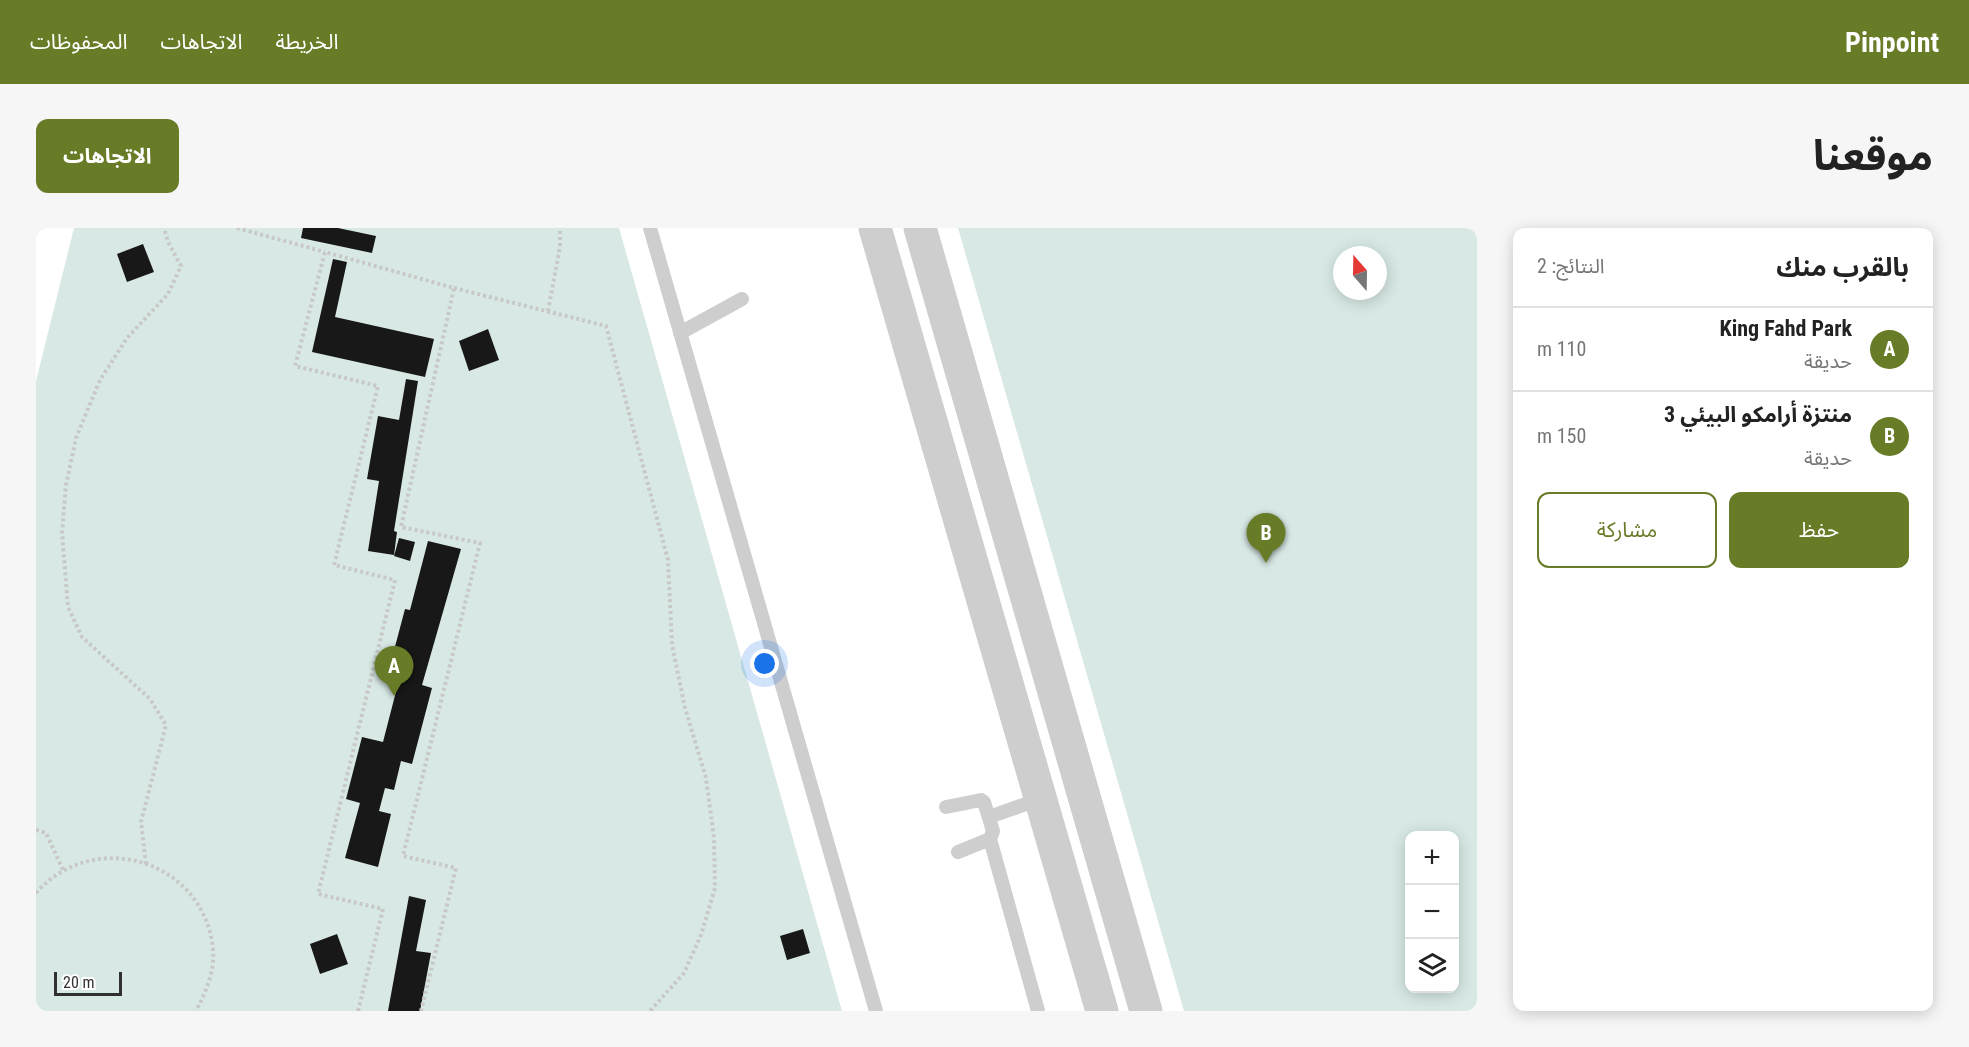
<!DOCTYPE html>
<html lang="ar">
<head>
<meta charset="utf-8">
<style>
  body { margin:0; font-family:"Roboto Condensed","Noto Sans Arabic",sans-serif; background:#f6f6f6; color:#222; direction:rtl }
  .controls { position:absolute; right:18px; bottom:18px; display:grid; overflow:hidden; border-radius:12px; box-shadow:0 3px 15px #0003 }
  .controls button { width:54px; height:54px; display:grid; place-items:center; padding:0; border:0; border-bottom:2px solid #e0e0e0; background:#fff; color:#222; font:30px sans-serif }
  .compass { position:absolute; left:1297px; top:18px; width:54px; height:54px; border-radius:50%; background:#fff; box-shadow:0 3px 15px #0003; rotate:340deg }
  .scale { position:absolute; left:18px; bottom:15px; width:68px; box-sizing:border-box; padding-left:6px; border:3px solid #313131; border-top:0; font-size:16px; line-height:21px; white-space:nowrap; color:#313131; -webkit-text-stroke:4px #fff; paint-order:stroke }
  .you { position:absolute; left:729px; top:436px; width:21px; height:21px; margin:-15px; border:4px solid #fff; border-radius:50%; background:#1a73e8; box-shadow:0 0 0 9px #1a73e833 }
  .badge { display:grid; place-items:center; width:39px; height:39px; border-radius:50%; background:#687c28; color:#fff; font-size:20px; font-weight:700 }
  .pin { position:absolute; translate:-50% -50px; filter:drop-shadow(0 2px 3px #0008) }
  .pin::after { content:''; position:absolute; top:32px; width:21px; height:18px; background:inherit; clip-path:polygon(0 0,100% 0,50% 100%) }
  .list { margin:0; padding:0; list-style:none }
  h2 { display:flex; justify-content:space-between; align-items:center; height:78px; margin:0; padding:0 24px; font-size:26px }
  h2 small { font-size:20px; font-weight:400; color:#767676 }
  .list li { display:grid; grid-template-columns:39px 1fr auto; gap:18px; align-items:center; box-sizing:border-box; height:84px; padding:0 24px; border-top:2px solid #e0e0e0 }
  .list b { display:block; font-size:22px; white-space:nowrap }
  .list p { margin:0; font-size:20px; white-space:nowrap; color:#767676 }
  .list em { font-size:20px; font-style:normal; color:#767676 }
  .actions { display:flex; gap:12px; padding:18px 24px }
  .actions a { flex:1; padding:14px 0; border:2px solid #687c28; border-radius:12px; text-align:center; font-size:21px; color:#687c28 }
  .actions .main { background:#687c28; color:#fff }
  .icon { flex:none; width:33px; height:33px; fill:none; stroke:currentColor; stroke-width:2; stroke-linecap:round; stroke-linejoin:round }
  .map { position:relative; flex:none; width:1441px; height:783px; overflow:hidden; direction:ltr; border-radius:12px }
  header { display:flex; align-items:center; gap:36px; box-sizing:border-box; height:84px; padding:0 30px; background:#687c28; color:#fff }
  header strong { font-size:28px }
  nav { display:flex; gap:33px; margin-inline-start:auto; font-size:21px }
  .intro { display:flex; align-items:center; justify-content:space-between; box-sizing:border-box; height:144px; padding:0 36px }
  h1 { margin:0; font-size:42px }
  .button { padding:15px 27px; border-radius:12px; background:#687c28; color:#fff; font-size:21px; font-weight:700 }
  main { display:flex; gap:36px; padding:0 36px }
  aside { flex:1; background:#fff; border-radius:12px; box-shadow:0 3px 15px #0003 }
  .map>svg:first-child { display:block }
  .green { fill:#d8e9e5; fill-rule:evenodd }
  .building { fill:#181818 }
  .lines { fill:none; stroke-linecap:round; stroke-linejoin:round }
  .path { stroke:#c8c8c8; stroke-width:4; stroke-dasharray:3 3; stroke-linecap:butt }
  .service { stroke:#cecece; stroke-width:14 }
  .tertiary { stroke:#cecece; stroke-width:33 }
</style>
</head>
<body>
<header>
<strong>Pinpoint</strong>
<nav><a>الخريطة</a><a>الاتجاهات</a><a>المحفوظات</a></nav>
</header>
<div class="intro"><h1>موقعنا</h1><a class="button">الاتجاهات</a></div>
<main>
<aside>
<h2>بالقرب منك<small>النتائج: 2</small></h2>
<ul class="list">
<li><span class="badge">A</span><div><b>King Fahd Park</b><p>حديقة</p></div><em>110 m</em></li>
<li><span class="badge">B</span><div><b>منتزة أرامكو البيئي 3</b><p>حديقة</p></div><em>150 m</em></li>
</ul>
<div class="actions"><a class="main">حفظ</a><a>مشاركة</a></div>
</aside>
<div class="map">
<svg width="1441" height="783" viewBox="0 0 1441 783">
  <rect width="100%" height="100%" fill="#fff"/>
  <path class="green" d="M38,0H583L806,783H0V153Z
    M922,0H1441V783H1148ZM1306,27H1342V63H1306ZM1374,608H1418V760H1374Z"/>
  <path class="building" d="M267,0H302L340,8L336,25L265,10Z
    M107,16L118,44L91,54L81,26Z
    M297,31L311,34L299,89L398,111L389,149L276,124Z
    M452,101L463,132L433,143L423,113Z
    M370,151L382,153L358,303L361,304L358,327L332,323L343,253L331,251L342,188L363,192Z
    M363,310L379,314L374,333L358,328Z
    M392,313L425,321L386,457L396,460L376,536L365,533L358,562L349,560L343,583L355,586L342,639L309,630L324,575L310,571L326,509L347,514L364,448L352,445L369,381L374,382Z
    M373,668L390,672L380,723L395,725L384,783H352Z
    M767,701L774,725L751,732L744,708Z
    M301,706L312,736L284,746L274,716Z"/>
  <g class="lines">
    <path class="path" d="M201,0L289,24
      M418,60L570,98L632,332L636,417L649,480L670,550L678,610L679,660L665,707L648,745L614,783
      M512,83L524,19V0
      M0,602L10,605L27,642
      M110,636L105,594L130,497L114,471L46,409L32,379L26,305L30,257L40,210L64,152L91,110L132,66L145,38L132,14L128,0
      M0,665C58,599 168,632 177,721C179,744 170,763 160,783
      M322,783L347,681L282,666L359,352L298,337L342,158L259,138L289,24L418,60L365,299L444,315L367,628L420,640L385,783"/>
    <path class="service" d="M614,0L840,783
      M644,105L706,71
      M910,579L945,572L948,574L957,603L954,611L922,624
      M953,589L1004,571
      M954,611L1002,783"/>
    <path class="tertiary" d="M839,0L1066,783
      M884,0L1110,783"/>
  </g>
</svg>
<div class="controls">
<button>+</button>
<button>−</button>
<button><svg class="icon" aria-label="layers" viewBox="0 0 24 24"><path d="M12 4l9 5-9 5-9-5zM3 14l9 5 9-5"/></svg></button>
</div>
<svg class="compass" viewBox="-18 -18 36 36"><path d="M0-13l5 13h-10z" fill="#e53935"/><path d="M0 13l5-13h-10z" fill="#767676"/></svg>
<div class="scale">20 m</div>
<div class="you"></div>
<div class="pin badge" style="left:358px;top:468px">A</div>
<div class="pin badge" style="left:1230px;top:335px">B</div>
</div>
</main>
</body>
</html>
